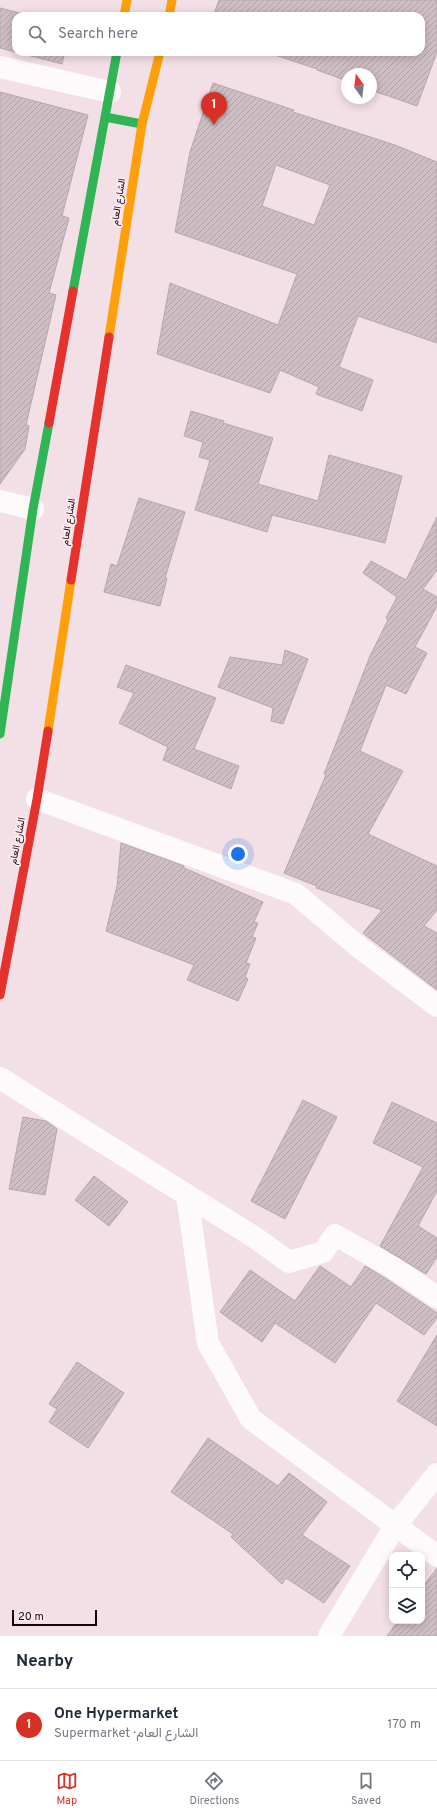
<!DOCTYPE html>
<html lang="en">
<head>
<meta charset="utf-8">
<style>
  body { margin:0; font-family:Overpass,Vazirmatn,sans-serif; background:#f2f2f3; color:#1f2937 }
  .controls { position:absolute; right:12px; bottom:12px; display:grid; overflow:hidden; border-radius:8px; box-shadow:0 2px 10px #0003 }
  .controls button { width:36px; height:36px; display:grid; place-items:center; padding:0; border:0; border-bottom:1px solid #e0e1e3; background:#fff; color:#1f2937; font:20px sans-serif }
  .compass { position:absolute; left:341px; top:68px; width:36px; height:36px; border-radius:50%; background:#fff; box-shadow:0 2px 10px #0003; rotate:346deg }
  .scale { position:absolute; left:12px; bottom:10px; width:85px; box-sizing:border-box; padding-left:4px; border:2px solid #13080c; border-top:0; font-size:11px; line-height:14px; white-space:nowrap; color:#13080c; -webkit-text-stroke:3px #fee9f0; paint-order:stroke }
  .you { position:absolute; left:238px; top:854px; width:14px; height:14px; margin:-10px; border:3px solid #fff; border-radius:50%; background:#1a73e8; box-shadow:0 0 0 6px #1a73e833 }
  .badge { display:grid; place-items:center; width:26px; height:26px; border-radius:50%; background:#d93025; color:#fff; font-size:13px; font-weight:700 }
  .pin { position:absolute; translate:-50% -33px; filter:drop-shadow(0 1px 2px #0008) }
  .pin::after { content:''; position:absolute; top:21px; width:14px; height:12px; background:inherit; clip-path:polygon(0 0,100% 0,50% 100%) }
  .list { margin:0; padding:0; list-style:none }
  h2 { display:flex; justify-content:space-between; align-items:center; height:52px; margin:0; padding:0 16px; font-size:17px }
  h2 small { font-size:13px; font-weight:400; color:#747a83 }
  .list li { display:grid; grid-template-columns:26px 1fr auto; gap:12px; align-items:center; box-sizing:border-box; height:72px; padding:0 16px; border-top:1px solid #e0e1e3 }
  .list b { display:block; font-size:15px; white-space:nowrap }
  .list p { margin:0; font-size:13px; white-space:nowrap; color:#747a83 }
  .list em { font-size:13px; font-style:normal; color:#747a83 }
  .icon { flex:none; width:22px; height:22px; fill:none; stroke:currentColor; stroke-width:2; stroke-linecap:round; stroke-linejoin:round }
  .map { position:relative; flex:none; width:437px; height:1636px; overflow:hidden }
  .search { position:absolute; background:#fff; box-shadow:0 2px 10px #0003; left:12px; right:12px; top:12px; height:44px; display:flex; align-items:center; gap:10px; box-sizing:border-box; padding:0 14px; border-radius:12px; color:#747a83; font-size:15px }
  .sheet { height:124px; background:#fff }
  nav { display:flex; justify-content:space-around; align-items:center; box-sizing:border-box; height:56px; border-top:1px solid #e0e1e3; background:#fff; font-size:11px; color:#747a83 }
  nav a { display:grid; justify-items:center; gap:2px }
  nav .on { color:#d93025 }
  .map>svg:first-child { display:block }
  .building { fill:url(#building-hatch); stroke:#b6a7ac; fill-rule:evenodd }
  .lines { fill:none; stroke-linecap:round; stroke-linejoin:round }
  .street { stroke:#fdfafb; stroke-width:22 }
  .fast { stroke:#30b455; stroke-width:9 }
  .slow { stroke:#ff9f0a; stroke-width:9 }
  .jam { stroke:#e5322d; stroke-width:9 }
  .labels { text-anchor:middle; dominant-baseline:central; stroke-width:3.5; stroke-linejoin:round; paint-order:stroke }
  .street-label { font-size:10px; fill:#13080c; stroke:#fee9f0 }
</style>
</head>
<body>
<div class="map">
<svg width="437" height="1636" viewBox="0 0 437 1636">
  <defs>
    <pattern id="building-hatch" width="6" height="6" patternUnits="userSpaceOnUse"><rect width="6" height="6" fill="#cebfc4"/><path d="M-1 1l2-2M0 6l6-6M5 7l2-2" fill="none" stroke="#b0a3a7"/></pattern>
  </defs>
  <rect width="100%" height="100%" fill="#f3dfe6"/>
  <path class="building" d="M219,0H437V52L417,106L371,90V74H347V81L317,70V69L266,52H421V16H213Z
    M0,8L32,16H16V52H65L62,64L0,48Z
    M213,83L294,110L293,112L395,145L437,162V343L358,316L339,367L373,380L362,411L316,394L319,387L280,370L270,393L157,354L170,283L278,325L297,274L175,232L190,152ZM276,165L330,185L314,225L262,206Z
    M0,92L88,115L62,216L69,218L49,293L56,295L26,425L29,426L25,449L0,484Z
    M191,411L224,421L223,423L273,438L258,484L318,501L329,455L402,476L385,543L272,515L267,532L195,510L210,460L199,457L203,442L184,436Z
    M139,498L185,512L165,578H167L160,606L104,592L111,564L117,566Z
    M437,517V570L423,589L437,597V606L415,647L427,653L406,694L386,685L360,751L403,771L368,834L437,866V910L424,926L437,933V990L363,933L382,910L316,888L317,886L284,873L326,775L324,774L370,656L388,620L386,618L397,597L363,573L371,561L406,580Z
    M285,650L308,659L283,724L271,721L273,708L218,687L230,657L282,665Z
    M126,665L216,698L194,749L239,766L231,789L163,760L168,747L119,723L134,693L117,687Z
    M121,843L184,866V868L263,902L254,922L258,923L252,937L256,938L246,963L250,964L245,977L248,979L238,1001L187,980L194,965L106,931L117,886Z
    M303,1100L337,1117L285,1219L251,1201Z
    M392,1102L437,1123V1191L418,1226L437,1238V1257L426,1274L380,1246L423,1167L373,1143Z
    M23,1117L46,1121L57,1129L45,1195L9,1189Z
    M94,1176L128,1202L109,1226L75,1200Z
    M320,1266L351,1287L365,1266L385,1278L437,1313V1318L424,1335L376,1303L335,1363L275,1323L262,1342L220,1312L250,1270L295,1301Z
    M437,1335V1426L397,1401Z
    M77,1362L124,1393L88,1448L49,1422L57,1409L49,1404Z
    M208,1438L278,1486L289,1473L327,1502L302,1535L350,1566L324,1603L286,1578L282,1584L231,1537L233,1534L171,1492Z
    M437,1568V1636H387L398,1621H422V1588Z"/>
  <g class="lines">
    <path class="street" d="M0,67L110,92
      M0,501L33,509
      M37,799L296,894L360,948L437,1006
      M0,1078L254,1237L289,1262L323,1252L335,1235L392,1267L437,1297
      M187,1195L208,1343L251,1419L437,1556
      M329,1636L395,1526L437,1474"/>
    <path class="fast" d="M105,117L142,124
      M73,291L117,52
      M0,734L33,509L49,423"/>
    <path class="slow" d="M124,16L127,0
      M169,16L172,0
      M109,337L142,124L160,52
      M48,731L71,580"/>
    <path class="jam" d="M49,423L73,291
      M71,580L109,337
      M0,995L37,799L48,731"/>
  </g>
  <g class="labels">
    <g class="street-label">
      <text transform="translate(119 202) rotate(-81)">الشارع العام</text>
      <text transform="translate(69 522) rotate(-81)">الشارع العام</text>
      <text transform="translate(18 841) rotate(-79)">الشارع العام</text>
    </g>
  </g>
</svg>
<div class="controls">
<button><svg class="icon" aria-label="locate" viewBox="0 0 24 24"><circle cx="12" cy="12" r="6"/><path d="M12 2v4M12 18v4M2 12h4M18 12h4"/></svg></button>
<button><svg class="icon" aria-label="layers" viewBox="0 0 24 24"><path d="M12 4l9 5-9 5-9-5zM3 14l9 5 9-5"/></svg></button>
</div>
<svg class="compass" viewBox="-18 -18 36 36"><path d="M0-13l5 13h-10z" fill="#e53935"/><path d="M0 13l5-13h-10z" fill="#747a83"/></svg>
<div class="scale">20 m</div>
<div class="you"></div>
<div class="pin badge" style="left:214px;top:125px">1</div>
<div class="search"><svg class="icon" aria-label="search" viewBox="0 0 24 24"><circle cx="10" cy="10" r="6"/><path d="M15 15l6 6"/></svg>Search here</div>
</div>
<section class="sheet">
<h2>Nearby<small></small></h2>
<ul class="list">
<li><span class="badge">1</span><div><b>One Hypermarket</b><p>Supermarket · الشارع العام</p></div><em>170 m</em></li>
</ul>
</section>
<nav>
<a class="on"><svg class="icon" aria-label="map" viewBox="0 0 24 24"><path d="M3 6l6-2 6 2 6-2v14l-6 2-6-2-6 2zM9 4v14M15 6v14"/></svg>Map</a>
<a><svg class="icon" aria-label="directions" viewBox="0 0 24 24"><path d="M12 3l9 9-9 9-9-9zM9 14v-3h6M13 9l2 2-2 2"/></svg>Directions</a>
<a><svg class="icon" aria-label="saved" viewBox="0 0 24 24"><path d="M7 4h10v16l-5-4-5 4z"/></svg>Saved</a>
</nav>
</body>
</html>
